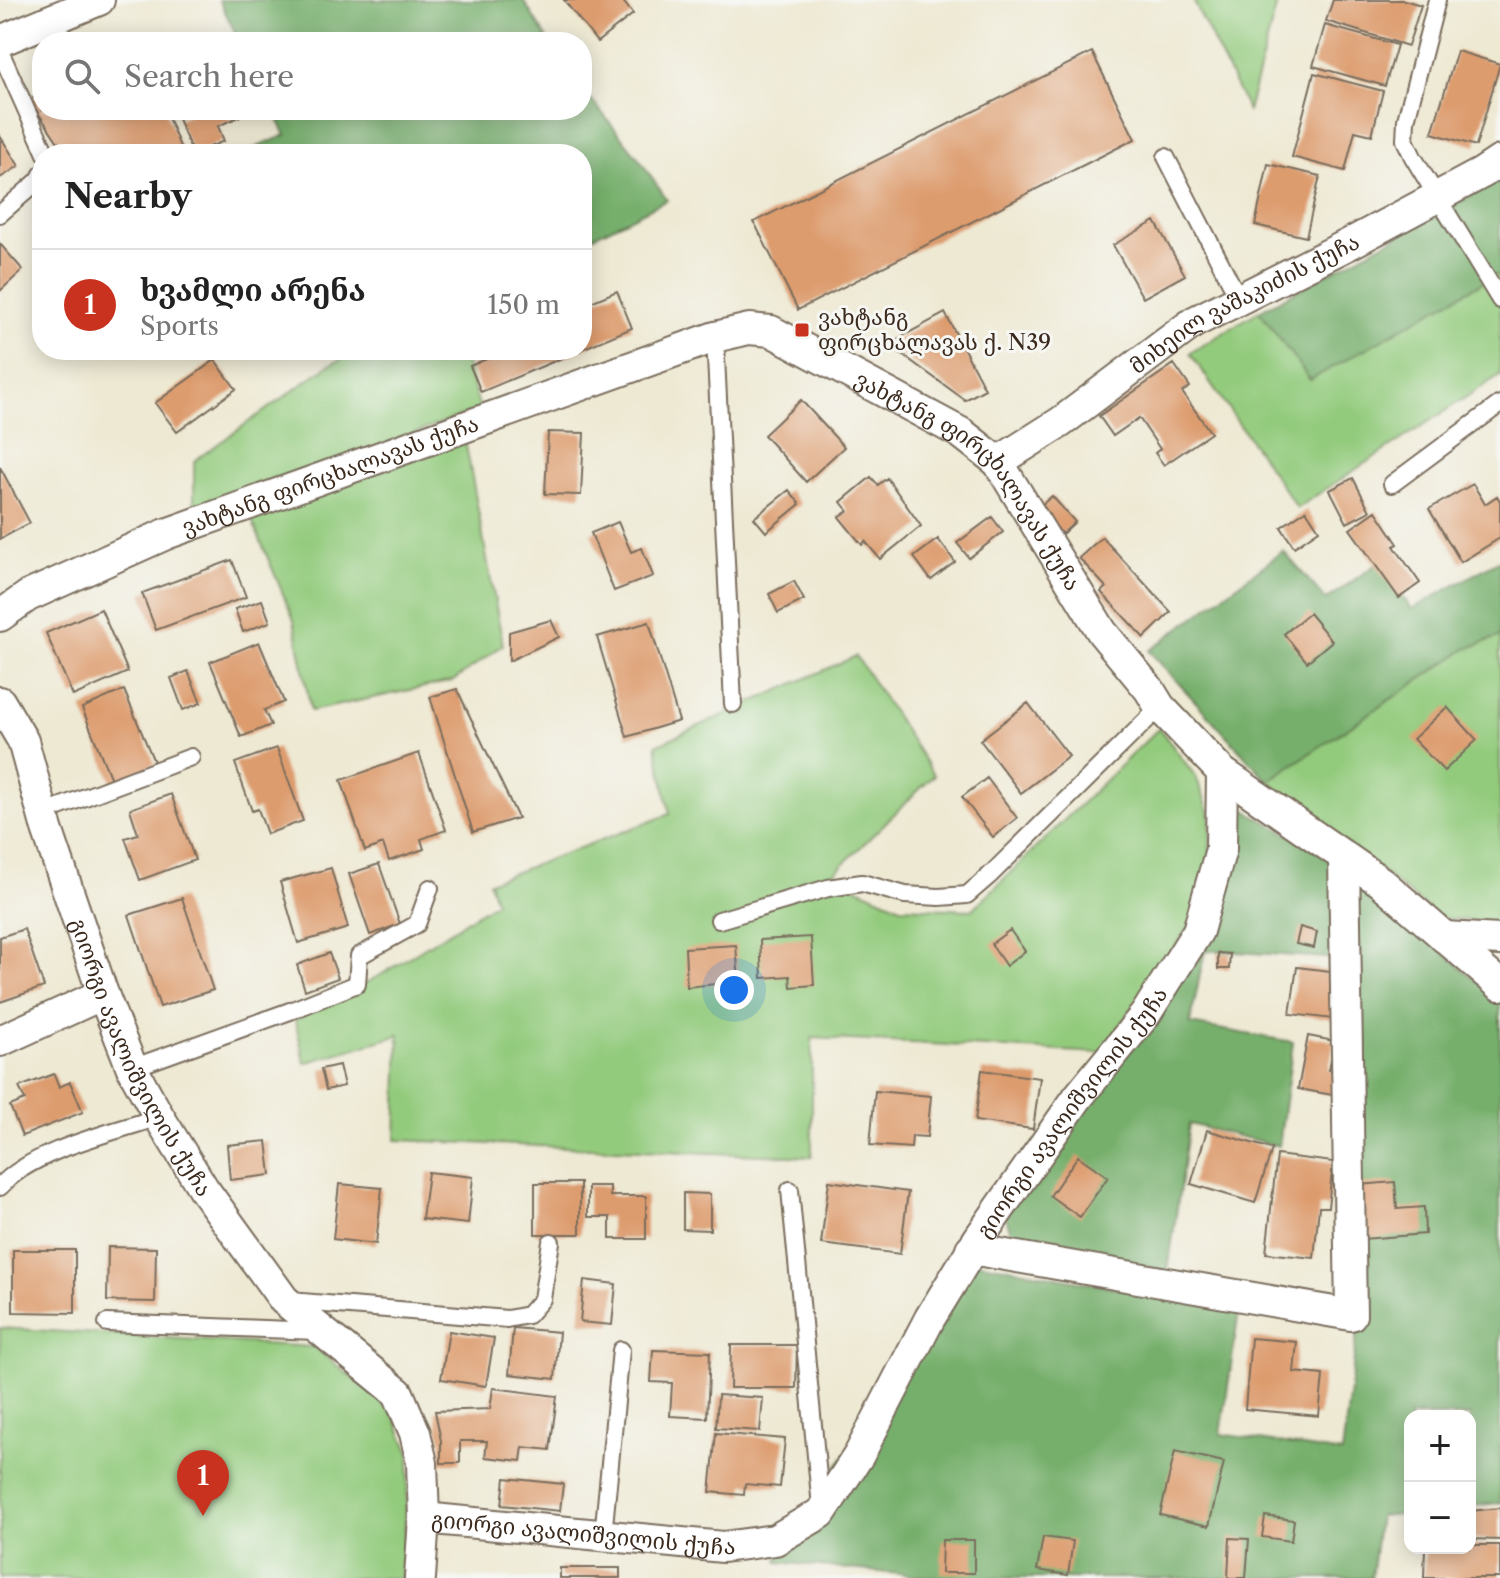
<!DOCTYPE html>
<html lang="en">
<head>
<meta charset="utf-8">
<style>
  body { margin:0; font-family:"Libre Caslon Text","Noto Serif Georgian",serif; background:#f6f6f6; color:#222 }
  .controls { position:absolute; right:24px; bottom:24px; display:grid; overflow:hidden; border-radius:16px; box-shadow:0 4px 20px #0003 }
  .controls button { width:72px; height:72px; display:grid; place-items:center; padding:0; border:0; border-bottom:2px solid #e0e0e0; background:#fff; color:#222; font:40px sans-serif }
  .you { position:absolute; left:734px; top:990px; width:28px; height:28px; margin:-20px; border:6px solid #fff; border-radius:50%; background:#1a73e8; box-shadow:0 0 0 12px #1a73e833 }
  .badge { display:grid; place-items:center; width:52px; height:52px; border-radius:50%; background:#c8321e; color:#fff; font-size:26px; font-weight:700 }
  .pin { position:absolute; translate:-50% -66px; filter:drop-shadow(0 2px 4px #0008) }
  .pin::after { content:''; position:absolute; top:42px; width:28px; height:24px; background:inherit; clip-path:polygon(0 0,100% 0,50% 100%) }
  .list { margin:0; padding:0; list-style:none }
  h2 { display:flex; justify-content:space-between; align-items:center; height:104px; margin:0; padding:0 32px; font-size:34px }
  h2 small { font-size:26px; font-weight:400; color:#767676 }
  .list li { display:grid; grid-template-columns:52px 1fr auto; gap:24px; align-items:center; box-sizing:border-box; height:112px; padding:0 32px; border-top:2px solid #e0e0e0 }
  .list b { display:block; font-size:30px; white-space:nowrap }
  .list p { margin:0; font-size:26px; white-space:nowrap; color:#767676 }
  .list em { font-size:26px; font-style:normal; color:#767676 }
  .icon { flex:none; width:44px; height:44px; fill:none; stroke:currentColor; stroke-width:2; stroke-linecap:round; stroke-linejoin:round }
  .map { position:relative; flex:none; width:1500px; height:1578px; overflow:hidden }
  .search { position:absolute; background:#fff; box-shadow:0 4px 20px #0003; left:32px; top:32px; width:560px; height:88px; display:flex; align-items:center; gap:20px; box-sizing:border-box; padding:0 28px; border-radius:32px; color:#767676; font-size:30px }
  .panel { position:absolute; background:#fff; box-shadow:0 4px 20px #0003; left:32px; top:144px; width:560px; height:216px; border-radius:32px }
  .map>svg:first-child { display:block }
  .green { fill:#93cb7d; stroke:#677a4e; stroke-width:2 }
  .forest { fill:#76af6c; stroke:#586c45; stroke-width:2 }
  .building { fill:#dd9c6e }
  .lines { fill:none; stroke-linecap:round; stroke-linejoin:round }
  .lane-casing { stroke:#7a6d5d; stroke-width:20 }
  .street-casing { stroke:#7a6d5d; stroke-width:34 }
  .lane { stroke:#fff; stroke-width:16 }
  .street { stroke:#fff; stroke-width:30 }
  .poi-dot { fill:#c8321e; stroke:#f6f6f2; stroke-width:3 }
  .labels { text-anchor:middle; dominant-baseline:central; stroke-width:6; stroke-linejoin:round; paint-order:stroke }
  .street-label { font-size:22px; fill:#3b2a1e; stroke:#f6f6f2 }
  .poi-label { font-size:22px; fill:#3b2a1e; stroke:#f6f6f2; text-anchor:start }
</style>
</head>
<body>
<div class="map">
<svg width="1500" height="1578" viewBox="0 0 1500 1578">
  <rect width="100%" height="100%" fill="#f6f6f2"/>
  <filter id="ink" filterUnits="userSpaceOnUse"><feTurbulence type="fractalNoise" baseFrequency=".0125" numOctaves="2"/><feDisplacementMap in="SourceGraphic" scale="16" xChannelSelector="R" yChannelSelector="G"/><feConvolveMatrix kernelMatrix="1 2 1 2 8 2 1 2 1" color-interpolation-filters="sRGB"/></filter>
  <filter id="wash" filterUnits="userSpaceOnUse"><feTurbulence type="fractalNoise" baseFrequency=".006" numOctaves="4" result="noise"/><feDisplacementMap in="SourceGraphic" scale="32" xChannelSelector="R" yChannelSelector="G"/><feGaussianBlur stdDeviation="1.8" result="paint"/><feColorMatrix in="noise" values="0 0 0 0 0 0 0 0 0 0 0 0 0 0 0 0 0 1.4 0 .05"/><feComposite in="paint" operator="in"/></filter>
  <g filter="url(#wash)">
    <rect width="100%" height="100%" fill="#eee9d3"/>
    <path class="green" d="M1193,0H1278L1248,111Z
      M1497,274L1500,278V375L1297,508L1190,353L1259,311L1310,380Z
      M360,350H462L480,409L194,515V461L329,365Z
      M465,440L503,645L453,681L311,711L294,620L251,518Z
      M1500,636V923L1440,918L1268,781L1466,649Z
      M856,656L934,775L831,876L901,907L972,910L1159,728L1196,777L1210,813V866L1190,925L1101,1053L812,1038V1157L396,1140L399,1035L305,1063L295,1020L379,976L496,902L489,882L670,814L656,745Z
      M0,1328L314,1347L373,1395L394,1415L410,1454L401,1578H0Z"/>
    <path class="forest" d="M219,0H523L549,42H240Z
      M582,88L640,160L667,200L582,242V154H241L286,135L273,110H582Z
      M1500,180V279L1497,274L1310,380L1259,311Z
      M1283,551L1326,600L1378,563L1412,609L1500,560V636L1466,649L1268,781L1149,651Z
      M1239,806L1332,860L1342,959L1205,950L1190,1024L1293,1042L1279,1146L1189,1124L1168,1271L1014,1240L1005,1216L1205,936L1237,856Z
      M1356,878L1500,1001V1503L1470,1506V1416H1410V1513L1379,1516L1371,1578H941L777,1562L783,1545L977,1262L1239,1311L1221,1434L1342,1453L1357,1334L1360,1272Z"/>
    <g id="blocks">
      <path class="building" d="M564,0H622L633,14L597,42Z
        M1333,0H1404L1421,5L1408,46L1326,21Z
        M1325,25L1397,45L1385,86L1313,66Z
        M1457,51L1500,64L1476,146L1432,133Z
        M1092,52L1135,139L798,310L754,222Z
        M1314,73L1383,91L1372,135L1355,131L1345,171L1292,157Z
        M42,94V110H165L183,154H66L29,99Z
        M200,110H236L239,117L218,126L224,141L193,154L178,119Z
        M0,136L19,166L0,178Z
        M1268,164L1320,176L1306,237L1255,225Z
        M1155,221L1185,275L1143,298L1113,245Z
        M0,244L23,270L0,291Z
        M585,289L591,302L617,291L632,328L582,349V290Z
        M945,313L985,389L965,400L888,344Z
        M507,350H581L481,392L470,366Z
        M215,360L236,389L177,432L155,403Z
        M1174,364L1190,387L1182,392L1211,433L1164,465L1155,453L1160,449L1139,418L1113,436L1099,416Z
        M801,400L844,447L806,482L764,435Z
        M548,432L584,433L581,495L545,494Z
        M0,467L30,523L0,539Z
        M871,477L878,485L887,478L921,526L880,559L865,541L862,545L839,517L848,511L841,502Z
        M1353,478L1370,511L1347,523L1330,490Z
        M1473,484L1485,504L1497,496L1500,501V538L1461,562L1429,509Z
        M789,490L800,504L766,532L754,518Z
        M1052,496L1075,522L1062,534L1039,507Z
        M1306,510L1319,530L1294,547L1281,527Z
        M1376,511L1398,544L1394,546L1420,583L1399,598L1350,529Z
        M992,517L1003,532L969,558L957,543Z
        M618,522L631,552L642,548L653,576L614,591L591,533Z
        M1102,537L1171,612L1144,638L1101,592L1106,587L1079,558Z
        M938,539L955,562L931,580L914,557Z
        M232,560L246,597L156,630L142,593Z
        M794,581L804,600L778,613L769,594Z
        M262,600L270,622L243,632L235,609Z
        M101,609L128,672L73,696L46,633Z
        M1309,613L1332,641L1307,662L1284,634Z
        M551,620L559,637L509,661V632Z
        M649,622L679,721L627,737L597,637Z
        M259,642L284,702L264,710L271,725L241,737L210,662Z
        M188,671L201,703L183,710L171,678Z
        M457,689L518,818L473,832L430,697Z
        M124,690L155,764L112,782L82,708Z
        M1028,703L1069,756L1021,793L980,740Z
        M1447,707L1477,740L1444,771L1413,739Z
        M277,748L303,821L267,834L258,809L252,811L235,763Z
        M419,753L446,830L421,839L424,849L389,861L383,844L365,851L341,780Z
        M987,778L1017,818L993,837L962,797Z
        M171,794L195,860L140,880L125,838L138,834L130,809Z
        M379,864L400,924L370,935L349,874Z
        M331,868L348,928L298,943L280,882Z
        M182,898L213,990L160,1007L129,915Z
        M1300,927L1317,932L1314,948L1296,944Z
        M24,929L44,987L0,1002V937Z
        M1010,930L1025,951L1006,966L991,944Z
        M811,937L814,985L791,987L790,976L762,978L760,940Z
        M736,945L740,994L716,995L715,984L687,987L685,948Z
        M329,953L338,978L305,990L297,965Z
        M1218,953L1230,954L1229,969H1218Z
        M1297,967L1339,972L1333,1019L1290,1014Z
        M1308,1036L1334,1041L1329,1070L1338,1072L1333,1095L1298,1089Z
        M339,1065L344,1086L326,1090L321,1069Z
        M982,1070L1040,1078L1033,1129L975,1121Z
        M54,1074L59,1087L70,1082L83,1112L22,1136L10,1106L25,1100L19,1087Z
        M875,1091L931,1096L927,1137L912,1136L911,1148L870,1145Z
        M1207,1130L1272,1149L1255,1203L1191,1184Z
        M267,1141L271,1175L230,1180L227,1145Z
        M1277,1155L1333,1162L1328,1207H1319L1314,1258L1266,1253Z
        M1078,1156L1108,1177L1080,1217L1050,1196Z
        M428,1172L473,1177L468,1224L422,1219Z
        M829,1181L908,1192L900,1254L821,1244Z
        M1395,1182L1397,1209L1424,1207L1425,1234L1363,1239L1359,1185Z
        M535,1183H580V1234H535Z
        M339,1184L382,1188L376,1244L333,1239Z
        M588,1186H610V1196H646V1239H610V1217H588Z
        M683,1193L710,1194V1230L683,1229Z
        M108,1247L156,1248L155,1302L107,1301Z
        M13,1250H75V1313L13,1312Z
        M584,1280L616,1284L612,1325L580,1322Z
        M513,1328L559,1332L555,1379L509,1374Z
        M449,1331L494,1338L486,1386L441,1379Z
        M1251,1338L1297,1342L1294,1372L1323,1375L1319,1416L1245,1409Z
        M731,1345H797L796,1388H730Z
        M653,1350L710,1352L707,1418L670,1416L672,1383L651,1382Z
        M493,1388L557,1396L550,1450L523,1447L521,1461L485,1457L487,1441H460V1463H441V1441L435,1411L490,1409Z
        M718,1395L763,1398L760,1431L716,1428Z
        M716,1433L785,1439L780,1487L745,1484L744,1495L710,1492Z
        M1175,1451L1224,1462L1209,1526L1160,1515Z
        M505,1478L563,1484L560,1511L502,1505Z
        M1500,1508V1540L1470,1539V1511Z
        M1265,1516L1294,1520L1291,1541L1262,1537Z
        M1043,1537L1073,1541L1068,1575L1037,1570Z
        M1230,1538L1249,1539L1246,1578H1228Z
        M942,1540H974V1573H941Z
        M1470,1545H1500V1578H1424L1425,1548H1470Z
        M560,1568H620V1578H560Z"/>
    </g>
  </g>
  <g filter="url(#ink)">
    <use href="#blocks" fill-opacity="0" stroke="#7a6d5d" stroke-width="2"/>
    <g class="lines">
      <g class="lane-casing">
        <path id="lane" d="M1437,0L1406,120L1405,140L1413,157L1500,300
          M0,51L46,154
          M1166,157L1239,299
          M0,214L39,180L42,174
          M715,337L733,704
          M1392,484L1500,404
          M43,813L191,757
          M719,920L828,888L862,883L905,895L939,897L967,895L989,876L1160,707
          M132,1068L290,1011L357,984L359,956L417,924L430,888
          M0,1187C32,1150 112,1133 159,1117
          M790,1190L821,1507
          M290,1301L507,1319L528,1315L542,1299L551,1242
          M107,1323L317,1331
          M603,1536L621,1350"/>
      </g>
      <g class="street-casing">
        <g id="street">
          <path d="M0,41L99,0"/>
          <path id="s1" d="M998,462L1061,422L1194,322L1351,243L1482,173L1500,161"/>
          <path id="s2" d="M0,616L28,596L166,534L715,337L749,329L771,331L961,433L998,462L1102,632L1149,689L1160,707L1222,772L1381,882L1500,985"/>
          <path id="s3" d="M0,702L23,741L47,829L103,994L132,1068L159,1117L203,1188L284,1300L398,1393L415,1433L422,1463L424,1518L420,1578"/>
          <path d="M1444,937L1500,940"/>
          <path d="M0,1041L103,994"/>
          <path d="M971,1249L1351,1315L1344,857"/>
          <path id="s4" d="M424,1518L723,1547L775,1540L821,1513L859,1455L930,1318L979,1238L1078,1097L1145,1015L1198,931L1221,849L1222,772"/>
        </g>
      </g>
      <use href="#lane" class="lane"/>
      <use href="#street" class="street"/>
    </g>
  </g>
  <rect class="poi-dot" x="794" y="322" width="16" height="16" rx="4"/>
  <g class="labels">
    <g class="street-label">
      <text stroke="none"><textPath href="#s1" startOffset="294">მიხეილ ვაშაკიძის ქუჩა</textPath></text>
      <text stroke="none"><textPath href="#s2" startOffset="360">ვახტანგ ფირცხალავას ქუჩა</textPath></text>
      <text stroke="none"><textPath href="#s2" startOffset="1080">ვახტანგ ფირცხალავას ქუჩა</textPath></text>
      <text stroke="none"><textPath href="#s3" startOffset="384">გიორგი ავალიშვილის ქუჩა</textPath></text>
      <text stroke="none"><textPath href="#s4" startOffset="880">გიორგი ავალიშვილის ქუჩა</textPath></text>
      <text stroke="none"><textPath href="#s4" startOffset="160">გიორგი ავალიშვილის ქუჩა</textPath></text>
    </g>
    <g class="poi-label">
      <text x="818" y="317">ვახტანგ<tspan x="818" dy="25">ფირცხალავას ქ. N39</tspan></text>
    </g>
  </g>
</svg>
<div class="controls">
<button>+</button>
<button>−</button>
</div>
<div class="you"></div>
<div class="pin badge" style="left:203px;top:1516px">1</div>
<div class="search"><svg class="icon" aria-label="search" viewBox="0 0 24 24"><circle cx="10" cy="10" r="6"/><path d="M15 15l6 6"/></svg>Search here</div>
<section class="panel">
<h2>Nearby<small></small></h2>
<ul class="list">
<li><span class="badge">1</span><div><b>ხვამლი არენა</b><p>Sports</p></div><em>150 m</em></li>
</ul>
</section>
</div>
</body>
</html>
